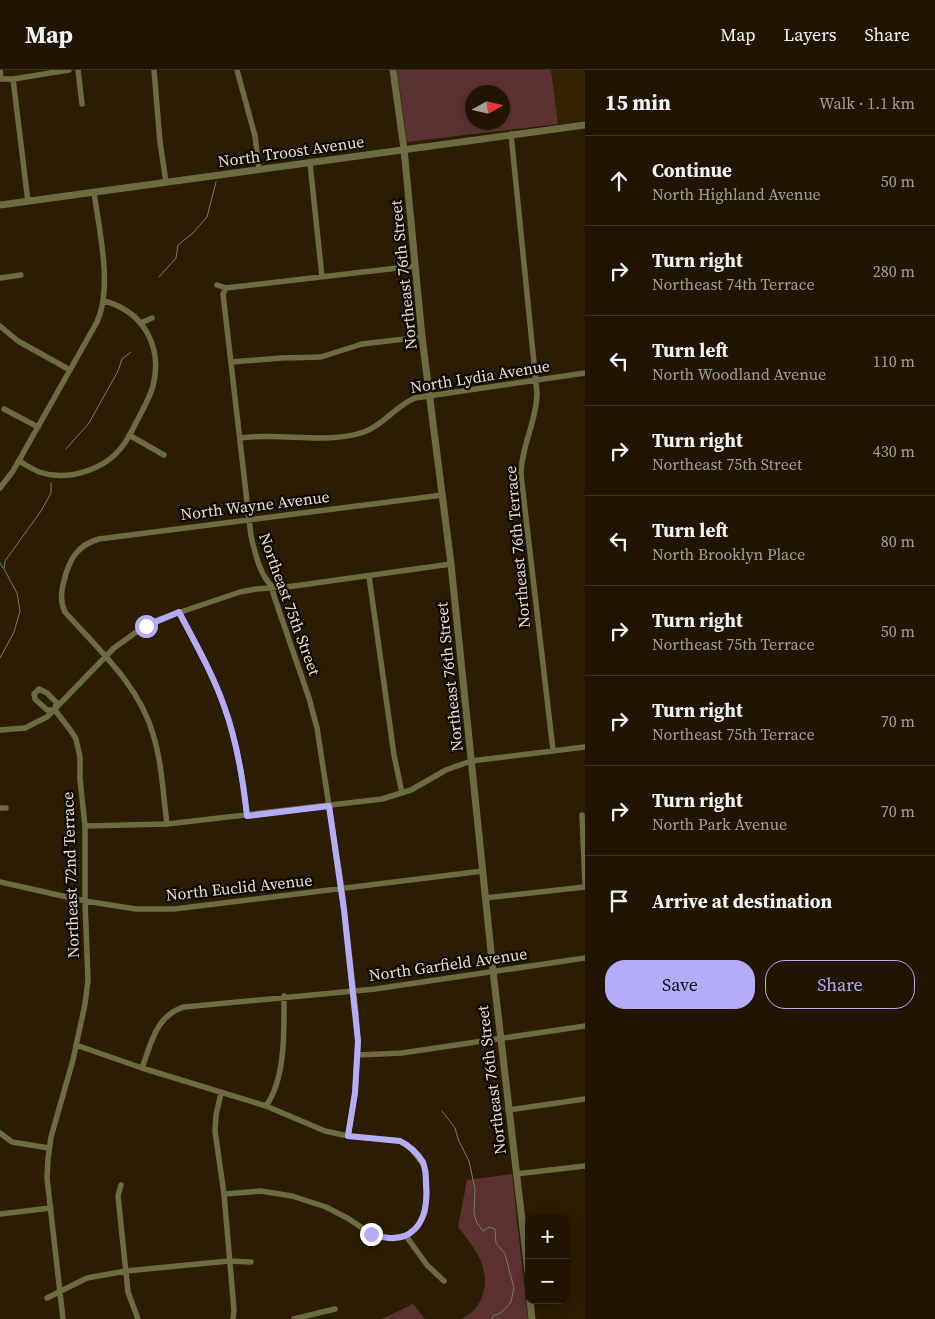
<!DOCTYPE html>
<html lang="en">
<head>
<meta charset="utf-8">
<style>
  body { margin:0; font-family:"Source Serif 4",serif; background:#2d2210; color:#f1f3f6 }
  .controls { position:absolute; right:15px; bottom:15px; display:grid; overflow:hidden; border-radius:10px; box-shadow:0 2px 12px #0003 }
  .controls button { width:45px; height:45px; display:grid; place-items:center; padding:0; border:0; border-bottom:1px solid #3e3423; background:#211501; color:#f1f3f6; font:25px sans-serif }
  .compass { position:absolute; left:465px; top:15px; width:45px; height:45px; border-radius:50%; background:#211501; box-shadow:0 2px 12px #0003; rotate:82deg }
  .stop { position:absolute; width:15px; height:15px; margin:-11px; border:4px solid #b5acf9; border-radius:50%; background:#fff }
  .stop.end { background:#b5acf9; border-color:#fff; box-shadow:0 1px 5px #0008 }
  .list { margin:0; padding:0; list-style:none }
  h2 { display:flex; justify-content:space-between; align-items:center; height:65px; margin:0; padding:0 20px; font-size:21px }
  h2 small { font-size:16px; font-weight:400; color:#a29f99 }
  .list li { display:grid; grid-template-columns:32px 1fr auto; gap:15px; align-items:center; box-sizing:border-box; height:90px; padding:0 20px; border-top:1px solid #3e3423 }
  .list b { display:block; font-size:19px; white-space:nowrap }
  .list p { margin:0; font-size:16px; white-space:nowrap; color:#a29f99 }
  .list em { font-size:16px; font-style:normal; color:#a29f99 }
  .actions { display:flex; gap:10px; padding:15px 20px }
  .actions a { flex:1; padding:11px 0; border:1px solid #b5acf9; border-radius:20px; text-align:center; font-size:18px; color:#b5acf9 }
  .actions .main { background:#b5acf9; color:#111 }
  .icon { flex:none; width:28px; height:28px; fill:none; stroke:currentColor; stroke-width:2; stroke-linecap:round; stroke-linejoin:round }
  .map { position:relative; flex:none; width:585px; height:1249px; overflow:hidden }
  header { display:flex; align-items:center; gap:30px; box-sizing:border-box; height:70px; padding:0 25px; background:#211501; border-bottom:1px solid #3e3423 }
  header strong { font-size:24px }
  nav { display:flex; gap:28px; margin-inline-start:auto; font-size:18px }
  main { display:flex }
  aside { flex:1; background:#211501 }
  .map>svg:first-child { display:block }
  .built { fill:#352200 }
  .green { fill:#5c3132; fill-rule:evenodd }
  .lines { fill:none; stroke-linecap:round; stroke-linejoin:round }
  .stream { stroke:#6e825f; stroke-width:1 }
  .minor { stroke:#6d6c41; stroke-width:5.5 }
  .tertiary { stroke:#6d6c41; stroke-width:7 }
  .route { stroke:#b5acf9; stroke-width:6 }
  .labels { text-anchor:middle; dominant-baseline:central; stroke-width:4.5; stroke-linejoin:round; paint-order:stroke }
  .street-label { font-size:16px; fill:#eadfd0; stroke:#0f0801 }
</style>
</head>
<body>
<header>
<strong>Map</strong>
<nav><a>Map</a><a>Layers</a><a>Share</a></nav>
</header>
<main>
<div class="map">
<svg width="585" height="1249" viewBox="0 0 585 1249">
  <rect width="100%" height="100%" fill="#2c1c01"/>
  <path class="built" d="M551,0H585V50L558,54Z"/>
  <path class="green" d="M397,0H551L558,54L407,72ZM472,22H502V52H472Z
    M512,1104L528,1249H462C471,1244 478,1237 482,1227C492,1199 475,1178 458,1157L467,1110Z
    M413,1234L425,1249H382Z"/>
  <g class="lines">
    <path class="stream" d="M159,207L176,188L178,175L193,163L207,147L216,112
      M66,379L89,353L118,301L122,289L131,282
      M0,493L3,498
      M0,588L14,562L20,541L17,523L4,499L5,491L41,441L51,423V413
      M442,1041L455,1058L458,1069L469,1091L475,1119L474,1143L477,1153L483,1161L489,1157L495,1159L496,1173L505,1184L514,1218L511,1232L502,1242L493,1246L492,1249"/>
    <path class="minor" d="M0,0L1,9
      M78,0L82,34
      M154,0L160,72L166,112
      M237,0L255,66L259,99
      M0,9H13L69,0
      M13,9L28,132
      M511,64L537,323C537,351 521,376 521,405L553,680
      M310,93L322,207
      M0,208L21,205
      M217,215L226,218L415,196
      M226,218L223,224L251,466C255,483 260,506 273,517V523L309,628L317,658L342,820L356,943L358,971L355,1023L348,1066
      M141,253L152,248
      M0,256L18,271L70,300
      M232,292L282,288L321,287L362,274L422,267
      M4,339L38,357
      M129,365L164,385
      M240,368C280,362 327,375 364,362C384,355 395,336 415,328L585,303
      M19,391C26,395 32,399 39,402C69,412 107,399 124,374C130,366 134,356 139,347C144,337 150,327 153,316C163,276 143,241 104,231
      M0,418L13,401L97,252C113,217 99,160 94,122
      M369,506L394,685L402,723
      M179,542C195,573 213,604 224,636C237,671 243,709 247,746
      M39,619L47,623L56,632L55,640H47L35,629L34,624Z
      M55,640L71,661L76,669L80,687V709L85,756V831L88,910L85,934L73,990L51,1067L48,1089L47,1108L63,1249
      M0,660L25,658L47,647L114,578L135,563L157,550L240,522L256,519L287,517L451,494
      M0,738H6
      M582,745L585,813
      M167,754C163,724 162,693 153,664C139,615 98,579 65,542C60,531 61,522 64,511C69,490 77,475 99,469L443,425
      M85,756L167,754L382,729L411,720L446,700L471,691L585,677
      M0,812L85,831L136,839H174L483,801
      M485,828L585,817
      M76,975L142,998L266,1036L325,1061L348,1066L400,1071L411,1078L423,1094L426,1101L427,1124L425,1142L418,1156L406,1166L391,1168L371,1164L349,1149L326,1137L292,1126L261,1121L224,1124
      M358,985L402,983L585,956
      M142,998C151,974 156,945 184,937L375,919L585,888
      M221,1023L216,1045L215,1061L224,1124L234,1240L233,1249
      M266,1036C286,1008 284,959 284,926
      M508,1040L585,1029
      M0,1063L12,1072L49,1078
      M516,1104L585,1096
      M121,1115L118,1126L128,1222L138,1249
      M0,1144L51,1138
      M406,1166L427,1195L444,1211
      M47,1228L87,1208L126,1201L229,1191L251,1192
      M294,1249L335,1239"/>
    <path class="tertiary" d="M393,0L404,79L422,267L451,494L493,901L529,1211
      M0,135L585,55
      M530,1230L532,1249"/>
  </g>
  <g class="lines">
    <path class="route" d="M146,556L179,542C195,573 213,604 224,636C237,671 243,709 247,746L329,736L344,840L358,971L355,1023L348,1066L400,1071C409,1075 418,1084 423,1092C426,1100 426,1107 426,1115C429,1154 411,1178 371,1164"/>
  </g>
  <g class="labels">
    <g class="street-label">
      <text transform="translate(291 81) rotate(-8)">North Troost Avenue</text>
      <text transform="translate(403 205) rotate(-96)">Northeast 76th Street</text>
      <text transform="translate(480 306) rotate(-9)">North Lydia Avenue</text>
      <text transform="translate(255 435) rotate(-7)">North Wayne Avenue</text>
      <text transform="translate(517 477) rotate(-95)">Northeast 76th Terrace</text>
      <text transform="translate(290 534) rotate(70)">Northeast 75th Street</text>
      <text transform="translate(449 607) rotate(-96)">Northeast 76th Street</text>
      <text transform="translate(70 805) rotate(-92)">Northeast 72nd Terrace</text>
      <text transform="translate(239 817) rotate(-6)">North Euclid Avenue</text>
      <text transform="translate(448 894) rotate(-8)">North Garfield Avenue</text>
      <text transform="translate(491 1010) rotate(-97)">Northeast 76th Street</text>
    </g>
  </g>
</svg>
<div class="controls">
<button>+</button>
<button>−</button>
</div>
<svg class="compass" viewBox="-18 -18 36 36"><path d="M0-13l5 13h-10z" fill="#e53935"/><path d="M0 13l5-13h-10z" fill="#a29f99"/></svg>
<div class="stop" style="left:146px;top:556px"></div>
<div class="stop end" style="left:371px;top:1164px"></div>
</div>
<aside>
<h2>15 min<small>Walk · 1.1 km</small></h2>
<ul class="list">
<li><svg class="icon" aria-label="ahead" viewBox="0 0 24 24"><path d="M12 20V5M6 11l6-6 6 6"/></svg><div><b>Continue</b><p>North Highland Avenue</p></div><em>50 m</em></li>
<li><svg class="icon" aria-label="right" viewBox="0 0 24 24"><path d="M7 20v-9h11M14 6l5 5-5 5"/></svg><div><b>Turn right</b><p>Northeast 74th Terrace</p></div><em>280 m</em></li>
<li><svg class="icon" aria-label="left" viewBox="0 0 24 24"><path d="M17 20v-9H6M10 6l-5 5 5 5"/></svg><div><b>Turn left</b><p>North Woodland Avenue</p></div><em>110 m</em></li>
<li><svg class="icon" aria-label="right" viewBox="0 0 24 24"><path d="M7 20v-9h11M14 6l5 5-5 5"/></svg><div><b>Turn right</b><p>Northeast 75th Street</p></div><em>430 m</em></li>
<li><svg class="icon" aria-label="left" viewBox="0 0 24 24"><path d="M17 20v-9H6M10 6l-5 5 5 5"/></svg><div><b>Turn left</b><p>North Brooklyn Place</p></div><em>80 m</em></li>
<li><svg class="icon" aria-label="right" viewBox="0 0 24 24"><path d="M7 20v-9h11M14 6l5 5-5 5"/></svg><div><b>Turn right</b><p>Northeast 75th Terrace</p></div><em>50 m</em></li>
<li><svg class="icon" aria-label="right" viewBox="0 0 24 24"><path d="M7 20v-9h11M14 6l5 5-5 5"/></svg><div><b>Turn right</b><p>Northeast 75th Terrace</p></div><em>70 m</em></li>
<li><svg class="icon" aria-label="right" viewBox="0 0 24 24"><path d="M7 20v-9h11M14 6l5 5-5 5"/></svg><div><b>Turn right</b><p>North Park Avenue</p></div><em>70 m</em></li>
<li><svg class="icon" aria-label="arrive" viewBox="0 0 24 24"><path d="M6 21V4h12l-3 4 3 4H6"/></svg><div><b>Arrive at destination</b></div></li>
</ul>
<div class="actions"><a class="main">Save</a><a>Share</a></div>
</aside>
</main>
</body>
</html>
